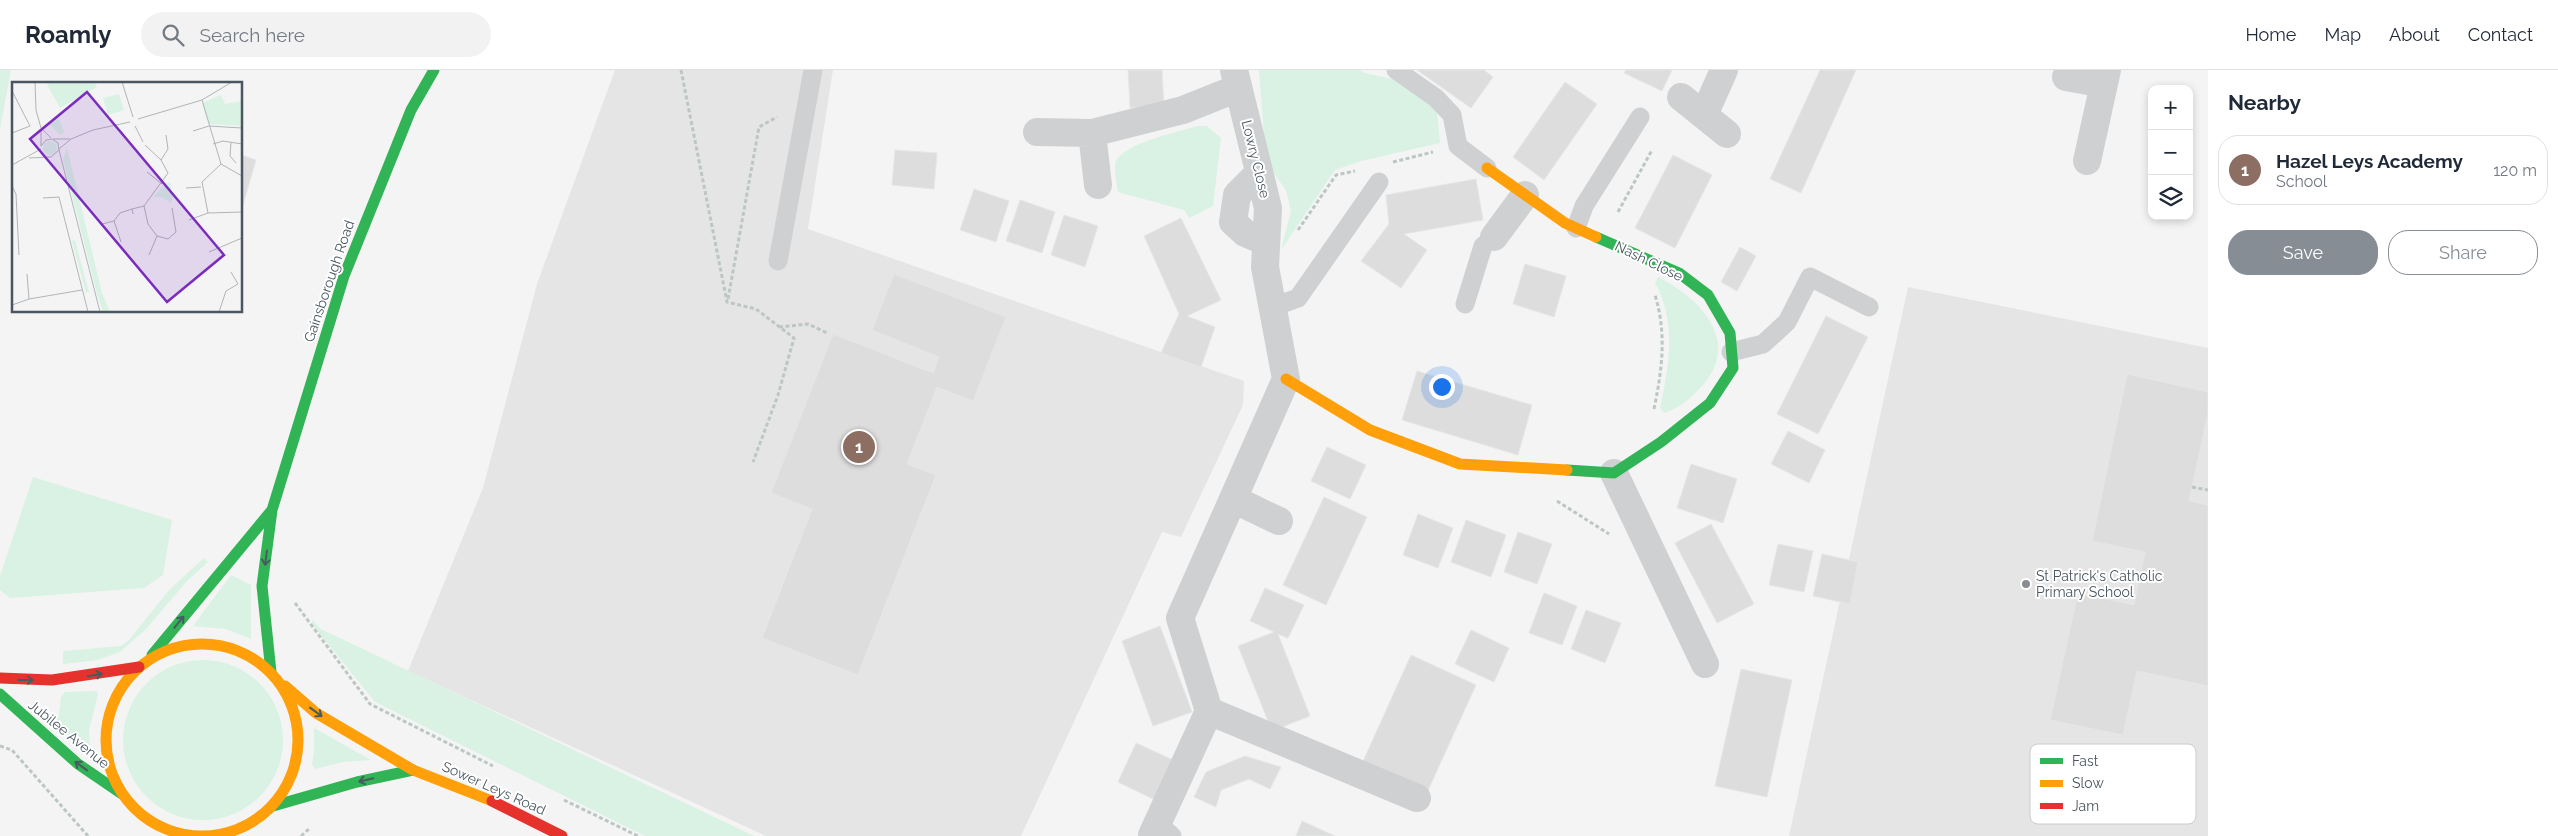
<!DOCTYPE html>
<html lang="en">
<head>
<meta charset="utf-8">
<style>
  body { margin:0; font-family:Raleway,sans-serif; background:#f2f2f3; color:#1f2937 }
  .controls { position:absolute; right:15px; top:15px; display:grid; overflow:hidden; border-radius:10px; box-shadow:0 2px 8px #0003 }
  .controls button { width:45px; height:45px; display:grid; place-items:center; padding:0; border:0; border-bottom:1px solid #e0e1e3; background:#fff; color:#1f2937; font:25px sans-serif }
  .you { position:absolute; left:1441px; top:316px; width:18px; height:18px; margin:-12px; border:4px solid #fff; border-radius:50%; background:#1a73e8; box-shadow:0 0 0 8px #1a73e833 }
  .badge { display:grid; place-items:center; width:32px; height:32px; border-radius:50%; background:#868d94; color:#fff; font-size:16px; font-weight:700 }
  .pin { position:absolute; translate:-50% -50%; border:2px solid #fff; box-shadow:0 1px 5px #0006 }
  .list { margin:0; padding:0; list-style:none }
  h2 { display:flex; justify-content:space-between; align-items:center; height:65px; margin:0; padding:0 20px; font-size:21px }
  h2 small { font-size:16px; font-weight:400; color:#747a83 }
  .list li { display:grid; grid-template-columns:32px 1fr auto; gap:15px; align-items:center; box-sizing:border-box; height:70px; margin:0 10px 10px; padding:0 10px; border:1px solid #e0e1e3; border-radius:20px }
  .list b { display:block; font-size:19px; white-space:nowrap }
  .list p { margin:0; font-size:16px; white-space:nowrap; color:#747a83 }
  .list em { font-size:16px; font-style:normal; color:#747a83 }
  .actions { display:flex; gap:10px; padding:15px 20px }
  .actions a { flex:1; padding:11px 0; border:1px solid #868d94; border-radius:20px; text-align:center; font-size:18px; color:#868d94 }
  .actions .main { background:#868d94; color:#fff }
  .icon { flex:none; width:28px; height:28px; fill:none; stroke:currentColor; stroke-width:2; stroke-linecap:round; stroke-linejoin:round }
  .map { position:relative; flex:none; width:2208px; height:766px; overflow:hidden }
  header { display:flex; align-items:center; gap:30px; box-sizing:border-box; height:70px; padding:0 25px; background:#fff; border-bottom:1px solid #e0e1e3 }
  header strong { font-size:24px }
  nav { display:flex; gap:28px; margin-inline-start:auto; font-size:18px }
  .search { width:350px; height:45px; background:#f2f2f3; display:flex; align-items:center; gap:12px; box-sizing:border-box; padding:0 18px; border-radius:28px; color:#747a83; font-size:19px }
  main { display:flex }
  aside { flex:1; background:#fff }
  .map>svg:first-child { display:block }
  .education { fill:#e6e5e6 }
  .green { fill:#d9f2e3 }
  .building { fill:#ddddde; stroke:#e5e6e7 }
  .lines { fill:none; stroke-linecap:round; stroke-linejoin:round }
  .path { stroke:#bcc7c4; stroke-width:3; stroke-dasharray:4 2.5; stroke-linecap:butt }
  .lane { stroke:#ced0d2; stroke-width:19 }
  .street { stroke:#ced0d2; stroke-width:28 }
  .fast { stroke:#30b455; stroke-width:11 }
  .slow { stroke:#ff9f0a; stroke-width:11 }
  .jam { stroke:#e5322d; stroke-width:11 }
  .oneway { stroke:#495b60 }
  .poi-dot { fill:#868d94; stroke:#fff; stroke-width:2 }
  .labels { text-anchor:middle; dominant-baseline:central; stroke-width:4; stroke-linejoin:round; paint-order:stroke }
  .street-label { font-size:14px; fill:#4a5661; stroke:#fff }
  .poi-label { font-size:14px; fill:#4a5661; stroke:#fff; text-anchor:start }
  .inset-road { fill:none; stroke:#b0b5b9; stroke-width:1 }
  .view { fill:#7b2cbf; fill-opacity:0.15; stroke:#7b2cbf; stroke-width:2.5 }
  .inset-edge { fill:none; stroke:#4a5661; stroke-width:2.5 }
  .key { fill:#fff; stroke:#c9ccd0; stroke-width:1 }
  .key-label { font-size:14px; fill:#4a5661 }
</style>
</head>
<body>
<header>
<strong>Roamly</strong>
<div class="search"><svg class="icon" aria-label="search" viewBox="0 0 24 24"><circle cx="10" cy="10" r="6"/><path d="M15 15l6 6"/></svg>Search here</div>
<nav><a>Home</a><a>Map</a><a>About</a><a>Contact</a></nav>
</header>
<main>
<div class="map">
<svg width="2208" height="766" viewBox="0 0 2208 766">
  <rect width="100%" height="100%" fill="#f4f4f4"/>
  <path class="education" d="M615,0H833L808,159L1244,311L1243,335L1181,467L1162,462L1021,766H766L408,601L483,418L537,214Z
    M1908,217L2208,278V766H1789Z"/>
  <path class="green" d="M0,0H11L0,59Z
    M1259,0H1359L1365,3L1392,9L1415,19L1437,41L1440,73L1361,91L1335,100L1281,180L1291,141L1286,120L1272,101L1265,79Z
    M1197,56H1207L1221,68L1213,136L1189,148L1184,140L1118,122C1117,113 1113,98 1116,91C1125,73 1178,62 1197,56Z
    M1658,207C1700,228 1743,272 1701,317C1691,328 1678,339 1664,343L1660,338C1669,297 1677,252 1655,213Z
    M33,407L172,450L163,505L144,518L10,528L0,520V506Z
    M204,488L208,492L187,511L146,559L120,582L98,590L63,594V581L121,576L128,571L170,519Z
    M231,505L251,515V569L226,559L193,556Z
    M312,537V550L321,559L754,766H645L375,632L312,554Z
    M123 670a80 80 0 1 1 160 0a80 80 0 1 1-160 0Z
    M97,621L98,624L89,660L90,679L88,681L83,680L50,655L59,645L61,627L65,622Z
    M314,658L371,690L342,692L315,699L312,694L314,682Z"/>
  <path class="building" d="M1128,0H1162L1164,37L1130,38Z
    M1417,0H1484L1493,7L1471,38Z
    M1626,0H1672L1662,21L1624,3Z
    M1820,0H1856L1801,123L1770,109Z
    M1565,12L1597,34L1544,110L1513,87Z
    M895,80L937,83L934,119L892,115Z
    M241,85L256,90L241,142Z
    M1673,85L1712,105L1675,178L1635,158Z
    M1476,109L1483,150L1404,164L1427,180L1401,218L1361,191L1389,154L1386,125Z
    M974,119L1009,131L996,172L960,160Z
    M1020,130L1055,142L1042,183L1006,171Z
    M1064,145L1098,156L1085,197L1051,185Z
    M1181,148L1221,230L1187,246L1215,257L1201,297L1161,283L1179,244L1144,166Z
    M1740,177L1756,186L1737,221L1721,212Z
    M1525,194L1566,206L1554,247L1513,234Z
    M894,204L1006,247L973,331L937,317L907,394L936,405L858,605L762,568L812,439L771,423L833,264L933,303L939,287L872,260Z
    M1826,246L1868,267L1818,364L1777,344Z
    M1417,301L1532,335L1518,385L1402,350Z
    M2127,304L2208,322V343L2189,431L2208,435V616L2137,601L2123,665L2050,650L2078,523L2134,535L2145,482L2092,471Z
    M1788,361L1825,380L1809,413L1771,394Z
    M1327,377L1366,395L1350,429L1311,411Z
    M1691,394L1737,409L1723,453L1677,438Z
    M1324,427L1367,447L1326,535L1283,515Z
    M1418,444L1453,458L1438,498L1403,485Z
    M1466,450L1506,465L1491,507L1451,492Z
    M1711,454L1754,534L1717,553L1675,473Z
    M1518,462L1552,474L1537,514L1504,502Z
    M1778,474L1813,481L1804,522L1769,515Z
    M1822,484L1858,492L1850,534L1813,526Z
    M1265,518L1304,535L1288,568L1278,564L1310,646L1272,661L1238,576L1274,562L1250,551Z
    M1544,523L1577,536L1562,575L1529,563Z
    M1586,540L1621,553L1605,593L1571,579Z
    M1160,556L1192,642L1153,656L1122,571Z
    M1471,560L1509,578L1494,612L1455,594Z
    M1411,585L1476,615L1425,727L1360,698Z
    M1741,599L1792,610L1767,727L1715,716Z
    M1136,673L1173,690L1155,730L1118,712Z
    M1245,686L1281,697L1270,719L1249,709L1221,720L1216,737L1194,727L1206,702Z
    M1302,751L1335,766H1296Z"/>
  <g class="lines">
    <path class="path" d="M681,0L727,232L756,239L794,268L778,325L753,392
      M1393,92L1433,82
      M1618,142L1652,80
      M1298,160L1336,105L1355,101
      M728,229L759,57L777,47
      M779,257L808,254L827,263
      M1654,339C1662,300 1667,264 1655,225
      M2192,417L2208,420
      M1557,431L1609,464
      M295,533L370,634L493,696
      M0,676L12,680L88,766
      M564,730L638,766
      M301,766L310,758"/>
    <path class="lane" d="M1396,0L1436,28L1452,45L1458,76L1487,98
      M1576,158L1584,136L1640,47
      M778,191L813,0
      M1465,234L1483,176L1494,167
      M1273,237L1298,228L1379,112
      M1731,282L1763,274L1787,252L1810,207L1869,237
      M1157,753L1172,766"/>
    <path class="street" d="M1234,0L1268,138L1265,197L1286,309L1233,429L1279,451
      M2066,7L2104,14
      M1681,27L1727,64
      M1704,45L1724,0
      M1037,62L1092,63L1183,40L1238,18
      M1092,63L1098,115
      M2087,91L2107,0
      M1259,103L1237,125L1233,152L1245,163L1266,172
      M1494,167L1525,125
      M1614,403L1705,594
      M1209,641L1417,728
      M1152,765L1209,641L1180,548L1233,429"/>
    <path class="fast" d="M1567,400L1614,403L1661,372L1710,333L1733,298L1730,263L1708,225L1679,203L1596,167
      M152,585L272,440
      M271,602L262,516L272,440L344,206L411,40L434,0
      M0,624L78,694L122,724
      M273,736L357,712L413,700"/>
    <path class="slow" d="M1487,98L1565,153L1596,167
      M1286,309L1370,360L1460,394L1567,400
      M106 670a96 96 0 1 1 192 0a96 96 0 1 1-192 0Z
      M285,616L316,643L413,700L492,731"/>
    <path class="jam" d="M0,608L52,610L139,597
      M492,731L562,766"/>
  </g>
  <defs><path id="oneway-shaft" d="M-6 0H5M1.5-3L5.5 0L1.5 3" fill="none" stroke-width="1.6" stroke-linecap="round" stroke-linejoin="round" transform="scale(1.25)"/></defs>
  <g class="oneway">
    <use href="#oneway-shaft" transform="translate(266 488) rotate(97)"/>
    <use href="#oneway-shaft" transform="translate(179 552) rotate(-51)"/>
    <use href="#oneway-shaft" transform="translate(95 605) rotate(-9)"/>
    <use href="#oneway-shaft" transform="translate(26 610)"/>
    <use href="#oneway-shaft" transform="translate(316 642) rotate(36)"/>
    <use href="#oneway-shaft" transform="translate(81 696) rotate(-144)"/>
    <use href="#oneway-shaft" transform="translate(366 710) rotate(167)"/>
  </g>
  <circle class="poi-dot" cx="2026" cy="514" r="5"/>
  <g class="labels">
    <g class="street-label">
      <text transform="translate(1256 89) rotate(76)">Lowry Close</text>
      <text transform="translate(1649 191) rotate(26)">Nash Close</text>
      <text transform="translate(329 211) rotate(-71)">Gainsborough Road</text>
      <text transform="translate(69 664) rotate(39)">Jubilee Avenue</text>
      <text transform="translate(494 718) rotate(24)">Sower Leys Road</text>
    </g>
    <g class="poi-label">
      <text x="2036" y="506">St Patrick's Catholic<tspan x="2036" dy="16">Primary School</tspan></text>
    </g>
  </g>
  <g transform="translate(12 12)">
    <rect width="230" height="230" fill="#f4f4f4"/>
    <path d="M38,0H82L85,5L48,26L35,2ZM107,12L112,28L96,33L91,16ZM209,13L213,22L230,19V44L197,42L190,21ZM47,37L52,50L48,53L36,41ZM31 66a7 7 0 1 1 14 0a7 7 0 1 1-14 0ZM55,66L90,211L98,230H91L85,212L51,77ZM155,101H158L161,115L159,121L150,115H141ZM63,158L77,210L74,211L60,159Z" fill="#d9f2e3"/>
    <path class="inset-road" d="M23,0L24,28L29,46L39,56M110,0L121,35M0,9L18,44L0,51M190,18L209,82L230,94M126,37L190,18L220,0M123,44L131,60M181,49L197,44L230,46M41,57H58M219,60L218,74L224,81M201,62L211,59L230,62M29,64V47M47,67L59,57L81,48L118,40M47,68L88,230M17,76L39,75L47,68L46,61L40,57L34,58L29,64M149,78L156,67L154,53M209,82L190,100L196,131L230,130M0,83L29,67M135,90L150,102M0,104L4,112L7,173M174,106L189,105M31,116L47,115L76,230M132,124L136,142L145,154L156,157L164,150L160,126M132,124L156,91L149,78L133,63M121,132L120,127L132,124M177,138L196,131M102,139L109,160M90,142L102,139L108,131L120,127M197,170L230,156M137,173L145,154M15,192L17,217M0,223L17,217L70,208M207,230L214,209L226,202L219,190"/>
    <path class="view" d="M75,10L212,173L155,220L18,57Z"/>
    <rect width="230" height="230" class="inset-edge"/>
  </g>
  <rect x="2030" y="674" width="166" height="80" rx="8" class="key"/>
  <rect x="2040" y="688" width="23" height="6" fill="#30b455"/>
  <rect x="2040" y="710" width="23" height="7" fill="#ff9f0a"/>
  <rect x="2040" y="733" width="23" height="6" fill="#e5322d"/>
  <g class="key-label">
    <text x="2072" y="696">Fast</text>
    <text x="2072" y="718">Slow</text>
    <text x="2072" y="741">Jam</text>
  </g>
</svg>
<div class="controls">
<button>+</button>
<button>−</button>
<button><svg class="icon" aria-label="layers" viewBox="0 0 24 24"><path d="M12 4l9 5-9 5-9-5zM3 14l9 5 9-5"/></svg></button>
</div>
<div class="you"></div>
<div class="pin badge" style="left:859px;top:377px;background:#8d6e63">1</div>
</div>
<aside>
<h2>Nearby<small></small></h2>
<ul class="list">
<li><span class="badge" style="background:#8d6e63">1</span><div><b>Hazel Leys Academy</b><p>School</p></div><em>120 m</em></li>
</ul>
<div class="actions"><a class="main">Save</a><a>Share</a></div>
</aside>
</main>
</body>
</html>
